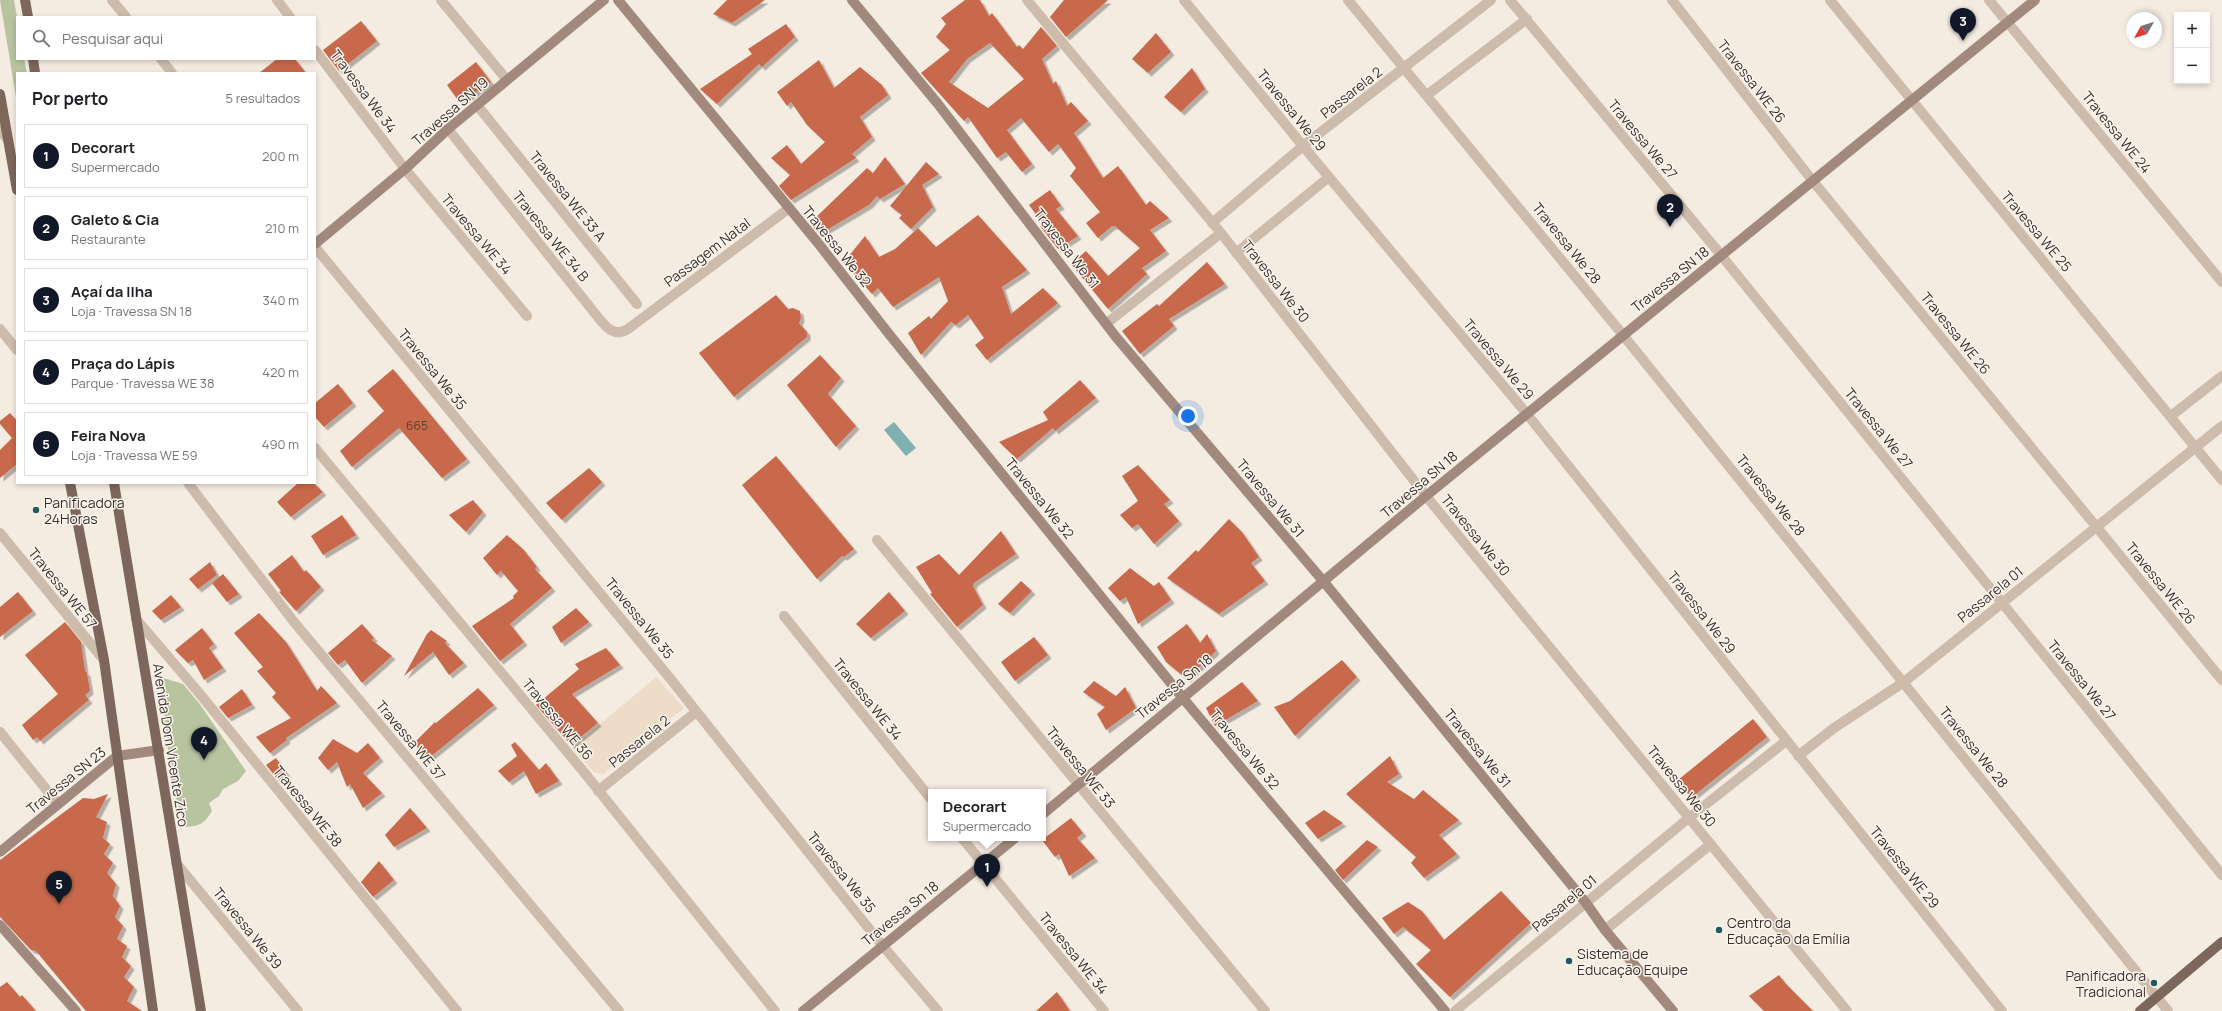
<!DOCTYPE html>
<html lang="pt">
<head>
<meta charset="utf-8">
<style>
  body { margin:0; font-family:Manrope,sans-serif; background:#f2f2f2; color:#202124 }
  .controls { position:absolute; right:12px; top:12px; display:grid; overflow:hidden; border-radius:0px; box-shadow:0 2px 6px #0003 }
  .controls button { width:36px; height:36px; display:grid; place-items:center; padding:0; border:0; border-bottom:1px solid #e0e0e0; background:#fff; color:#202124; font:20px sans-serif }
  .compass { position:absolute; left:2126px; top:12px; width:36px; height:36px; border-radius:50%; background:#fff; box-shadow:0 2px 6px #0003; rotate:231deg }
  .you { position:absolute; left:1188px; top:416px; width:14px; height:14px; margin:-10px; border:3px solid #fff; border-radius:50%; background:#1a73e8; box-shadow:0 0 0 6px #1a73e833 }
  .badge { display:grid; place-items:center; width:26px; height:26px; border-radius:50%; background:#111827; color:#fff; font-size:13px; font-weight:700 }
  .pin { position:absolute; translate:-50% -33px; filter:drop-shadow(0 1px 2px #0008) }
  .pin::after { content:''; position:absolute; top:21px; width:14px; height:12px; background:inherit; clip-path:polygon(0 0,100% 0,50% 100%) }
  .popup { position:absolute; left:928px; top:789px; width:118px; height:52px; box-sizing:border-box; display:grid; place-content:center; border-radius:0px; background:#fff; filter:drop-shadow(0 1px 3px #0005); font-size:13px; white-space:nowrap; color:#757577 }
  .popup b { font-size:15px; color:#202124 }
  .popup::after { content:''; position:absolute; left:50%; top:100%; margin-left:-8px; border:8px solid transparent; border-top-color:#fff }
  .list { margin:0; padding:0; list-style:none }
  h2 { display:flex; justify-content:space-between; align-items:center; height:52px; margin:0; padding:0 16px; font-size:17px }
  h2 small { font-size:13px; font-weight:400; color:#757577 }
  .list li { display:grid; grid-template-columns:26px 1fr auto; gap:12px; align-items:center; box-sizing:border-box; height:64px; margin:0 8px 8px; padding:0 8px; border:1px solid #e0e0e0; border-radius:0px }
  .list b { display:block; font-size:15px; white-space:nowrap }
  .list p { margin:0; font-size:13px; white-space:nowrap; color:#757577 }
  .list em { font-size:13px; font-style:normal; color:#757577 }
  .icon { flex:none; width:22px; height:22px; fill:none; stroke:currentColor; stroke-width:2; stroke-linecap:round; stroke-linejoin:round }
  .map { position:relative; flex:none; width:2222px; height:1011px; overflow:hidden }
  .search { position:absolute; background:#fff; box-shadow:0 2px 6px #0003; left:16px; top:16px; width:300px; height:44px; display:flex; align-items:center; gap:10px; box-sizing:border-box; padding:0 14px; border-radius:0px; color:#757577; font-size:15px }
  .panel { position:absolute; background:#fff; box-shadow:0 2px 6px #0003; left:16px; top:72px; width:300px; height:412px; border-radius:0px }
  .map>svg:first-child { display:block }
  .green { fill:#b8c4a0 }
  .plaza { fill:#ecdcc8 }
  .water { fill:#7fb0b2 }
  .building { fill:#c8694b; fill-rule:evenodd; filter:url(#shadow) }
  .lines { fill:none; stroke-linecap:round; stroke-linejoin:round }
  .street { stroke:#cdbbac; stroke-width:10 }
  .secondary { stroke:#a18a7d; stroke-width:10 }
  .primary { stroke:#7d675c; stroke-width:10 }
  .poi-dot { fill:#1f5a5e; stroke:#fbf5ee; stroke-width:1.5 }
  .labels { text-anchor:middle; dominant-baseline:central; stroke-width:3; stroke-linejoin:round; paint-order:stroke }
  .number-label { font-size:12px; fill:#5e3e33 }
  .street-label { font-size:14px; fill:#3b302b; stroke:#fbf5ee }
  .poi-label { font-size:14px; fill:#3b302b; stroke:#fbf5ee; text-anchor:start }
</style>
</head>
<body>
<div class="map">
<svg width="2222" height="1011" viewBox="0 0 2222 1011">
  <defs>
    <filter id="shadow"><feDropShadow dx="3.5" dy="3.5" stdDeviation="0" flood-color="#0004"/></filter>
  </defs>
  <rect width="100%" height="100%" fill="#f4ebe1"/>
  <path class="green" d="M0,0H14L17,17V59H24L27,73H17V103Z
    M160,677L183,684L199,703L246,771L238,781L223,789L219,796L209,803L212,811C204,824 200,826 185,827L172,785Z"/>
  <path class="plaza" d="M656,677L684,708L603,774L594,772L572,748Z"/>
  <path class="water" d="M894,422L916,448L906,456L884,430Z"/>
  <path class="building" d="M727,0H765L732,23L713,14Z
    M965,0H980L989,16L992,13L1017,47L1019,45L1023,49L1041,27L1057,46L1042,59L1053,84L1056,81L1067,106L1071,102L1088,121L1074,133L1103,178L1118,166L1146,205L1150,201L1169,218L1150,230L1166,251L1142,268L1147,274L1108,309L1071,264L1086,251L1108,276L1140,248L1115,226H1112L1098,238L1086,223L1100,212L1070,176L1076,168L1058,144L1049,152L1021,118L1007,130L1032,164L1022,172L1006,152L997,158L968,117L964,121L921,73L950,50L936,37L946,24L941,18ZM990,43L1024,79L988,108L949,82L967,59Z
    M1064,0H1108L1066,37L1050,17Z
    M361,21L377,41L339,71L323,50Z
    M786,24L795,37L762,67L759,64L717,104L700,89L752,54L748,49Z
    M1156,33L1171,52L1148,73L1132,59Z
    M277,59H295L306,73H259Z
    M819,60L834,88L860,67L882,85L888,95L860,117L872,137L852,154L856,158L791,200L779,186L790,175L771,158L787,145L801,164L825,142L807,125L791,102L787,106L777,92Z
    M476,62L491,82L460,103L447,85Z
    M1192,68L1205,89L1181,112L1164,97Z
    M885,157L905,184L880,199L877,196L869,205L825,231L815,229L810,223L867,168L873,173Z
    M926,162L939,174L922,185L933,207L911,229L899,218L902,215L890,206Z
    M1050,190L1061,206L1056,209L1078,236L1058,249L1040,226L1043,224L1029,205Z
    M978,215L1027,270L1002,287L1011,314L1043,288L1058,303L987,360L975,345L984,338L968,315L956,325L951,322L921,355L908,333L929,316L931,319L948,301L939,277L893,307L878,288L872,294L844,262L865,236L879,257L895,249L918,228L936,247Z
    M1207,262L1225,284L1169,319L1174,326L1140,354L1122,331L1157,304L1159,306Z
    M776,295L788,309L793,308L800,311L801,318L799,323L807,332V337L734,397L699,353Z
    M820,355L841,378L828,394L856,426L836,447L787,385Z
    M393,369L467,459L442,478L399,428L352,467L340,451L384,411L367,391Z
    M1080,380L1096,398L1055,431L1053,428L1017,459L999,442L1048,420L1043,412Z
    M338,384L353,403L324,427L315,417V403Z
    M10,413L17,421V464L0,478V450L12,438L0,424V421Z
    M776,456L854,549L844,557L842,556L817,579L742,485Z
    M1138,465L1170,500L1164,504L1179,521L1154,544L1138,524L1132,528L1120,515L1138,501L1122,476Z
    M589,468L602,482L562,520L546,503Z
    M298,483H314L323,492L291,517L277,502Z
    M473,500L483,512L466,532L449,515Z
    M342,515L356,535L323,555L311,536Z
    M1229,519L1242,532L1259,557L1251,563L1265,581L1219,614L1167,578L1196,550L1198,552Z
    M1001,531L1016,554L974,583L973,586L983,605L957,627L930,594L932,593L916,567L939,554L959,575Z
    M507,535L523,549L537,567L535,569L552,588L510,624L524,642L500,661L472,626L514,598L513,596L518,591L501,571L497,575L483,558Z
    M292,555L304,572L306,570L321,587L296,611L279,592L281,591L268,574Z
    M210,562L217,575L198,589L189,579Z
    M1130,568L1154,586L1159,582L1171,600L1138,624L1126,597L1120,601L1108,588Z
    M223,574L239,594L227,602L212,583Z
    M1021,581L1032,591L1010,613L998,604Z
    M18,592L33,611L0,637V607Z
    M889,592L905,611L871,638L856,624Z
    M171,595L181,607L161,620L152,611Z
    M576,608L589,622L561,643L552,627Z
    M259,613L286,642L317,691L321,686L337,703L286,738L287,740L270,753L256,737L291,718L272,697L276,693L257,671L263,667L234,633Z
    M65,622L81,642L85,671L87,673L90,691L85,695L89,700L40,741L37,737L33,740L22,725L58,694L25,655Z
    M362,624L374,638L372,640L392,656L362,683L345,660L338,665L328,653Z
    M1187,624L1200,643L1207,634L1216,651L1187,679L1166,662L1157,647Z
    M202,628L214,644L209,648L223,668L204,680L193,660L188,663L175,650Z
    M431,630L447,641L445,643L464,663L449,675L433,652L404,676L427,634Z
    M1034,637L1048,655L1015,681L1001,662Z
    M606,648L620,665L572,694L598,723L571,745L536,705L579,669L575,664Z
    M1342,660L1357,677L1295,736L1274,707L1290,701Z
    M1094,681L1116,696L1125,687L1136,708L1106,730L1097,714L1105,707L1083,692Z
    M1242,682L1258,701L1215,726L1206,708Z
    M478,688L494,705L424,762L415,742L435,722L436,723Z
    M242,689L252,705L228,718L219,707Z
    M1753,719L1767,737L1691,798L1678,780Z
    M333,739L357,753L368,743L380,758L363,773L382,793L363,808L350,784L347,787L337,762L328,770L318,758Z
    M515,742L539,770L546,763L559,781L536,794L524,771L509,782L498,771L517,756L511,745Z
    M1390,756L1399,774L1387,782L1414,799L1423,790L1459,820L1439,835L1457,854L1424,878L1411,863L1416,857L1346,794Z
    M276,758L287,774L278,780L266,765Z
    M108,794L96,817L107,822L103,838L110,844L104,854L113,863L107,873L116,884L113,896L120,906L115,917L123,926L117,939L127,946L122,957L131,966L124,977L134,987L127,1001L142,1011H86L36,951L31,950L0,917V860L83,798L94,799Z
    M410,808L427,828L394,847L385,835Z
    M1324,810L1343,823L1318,839L1305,823Z
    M1071,818L1083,833L1077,838L1095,858L1069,876L1059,854L1055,857L1042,840Z
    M1367,840L1378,847L1343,880L1335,870Z
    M379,861L394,880L373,897L361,882Z
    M1501,891L1531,923L1450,997L1416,964L1431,950L1403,927L1394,934L1382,918L1408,902L1422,911L1444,940Z
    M1779,975L1785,983L1813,1011H1764L1749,996Z
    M7,982L20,997L22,995L36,1011H0V987Z
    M1057,992L1070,1011H1036Z"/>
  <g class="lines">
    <path class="street" d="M112,0L126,17
      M277,0L290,17
      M441,0L507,80
      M1027,0L1221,233L1426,496L1847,1011
      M1184,0L1303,146L1527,414L2002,1011
      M1348,0L1623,335L2168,1011
      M1510,0L1721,255L2222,875
      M1672,0L1812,180L2222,680
      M1830,0L2222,480
      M1989,0L2222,282
      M315,50L405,169L527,316
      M161,59L172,73
      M1427,95L1527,19
      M477,105L637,304
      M448,129L597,316C605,326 614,338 628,329L788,209
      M0,130L8,140
      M1212,223L1303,146L1491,0
      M315,247L669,677L882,945L938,1011
      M1236,253L1329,177
      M1107,323L1221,233
      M0,329L17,350
      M2171,416L2222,376
      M315,448L583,771L775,1011
      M188,483L294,622L619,1011
      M0,533L104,660
      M877,540L1265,1011
      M784,616L931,799
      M136,619L200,694L457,1011
      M0,732L58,804
      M1798,756L1834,728L1904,682L2222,426
      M598,791L696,712
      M962,838L1104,1011
      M176,863L298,1011
      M1605,930L1711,844
      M1455,1011L1690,817L1786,741"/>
    <path class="secondary" d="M618,0L818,243L889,334L1182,697L1445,1011
      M852,0L938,104L1116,337L1324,582L1586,903L1605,930L1673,1011
      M315,244L405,169L448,129L604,0
      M1043,814L1426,496L2035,0
      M0,852L117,756L159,750
      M0,925L76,1011
      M803,1011L1015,838"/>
    <path class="primary" d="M25,0L28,17
      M33,59L35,73
      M0,94L17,190
      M70,483L104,660L153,1011
      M114,483L201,1011
      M2140,1011L2222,942"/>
  </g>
  <g class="poi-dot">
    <circle cx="36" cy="510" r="4"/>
    <circle cx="1719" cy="930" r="4"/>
    <circle cx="1569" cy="961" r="4"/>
    <circle cx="2154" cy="983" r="4"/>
  </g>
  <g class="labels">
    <g class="number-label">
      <text x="417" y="425">665</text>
    </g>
    <g class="street-label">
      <text transform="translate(1752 81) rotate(52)">Travessa WE 26</text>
      <text transform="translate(364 91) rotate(53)">Travessa We 34</text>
      <text transform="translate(1351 92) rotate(-38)">Passarela 2</text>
      <text transform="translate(1292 110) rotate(51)">Travessa We 29</text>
      <text transform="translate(450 111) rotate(-41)">Travessa SN 19</text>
      <text transform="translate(2117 132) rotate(51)">Travessa WE 24</text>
      <text transform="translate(1643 139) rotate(50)">Travessa We 27</text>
      <text transform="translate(568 196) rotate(51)">Travessa WE 33 A</text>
      <text transform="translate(2037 231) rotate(50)">Travessa WE 25</text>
      <text transform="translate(477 234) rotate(50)">Travessa WE 34</text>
      <text transform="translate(551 236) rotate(51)">Travessa WE 34 B</text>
      <text transform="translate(1567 243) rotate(51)">Travessa We 28</text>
      <text transform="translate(837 246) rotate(51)">Travessa We 32</text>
      <text transform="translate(1067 248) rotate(52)">Travessa We 31</text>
      <text transform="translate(707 252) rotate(-37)">Passagem Natal</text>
      <text transform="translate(1670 279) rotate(-39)">Travessa SN 18</text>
      <text transform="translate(1276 281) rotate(52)">Travessa We 30</text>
      <text transform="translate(1956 333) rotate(51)">Travessa WE 26</text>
      <text transform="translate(1499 359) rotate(50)">Travessa We 29</text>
      <text transform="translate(433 369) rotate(51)">Travessa We 35</text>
      <text transform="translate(1879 428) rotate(51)">Travessa We 27</text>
      <text transform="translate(1419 484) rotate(-40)">Travessa SN 18</text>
      <text transform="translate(1771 495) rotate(51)">Travessa We 28</text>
      <text transform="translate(1040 498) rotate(51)">Travessa We 32</text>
      <text transform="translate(1271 498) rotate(50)">Travessa We 31</text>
      <text transform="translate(1476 535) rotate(51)">Travessa We 30</text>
      <text transform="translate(2161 583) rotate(51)">Travessa WE 26</text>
      <text transform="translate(63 588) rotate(51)">Travessa WE 57</text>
      <text transform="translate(1990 594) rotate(-39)">Passarela 01</text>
      <text transform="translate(1702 612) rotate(52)">Travessa We 29</text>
      <text transform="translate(640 618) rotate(51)">Travessa We 35</text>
      <text transform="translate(2082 680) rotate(51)">Travessa We 27</text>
      <text transform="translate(1174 686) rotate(-39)">Travessa Sn 18</text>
      <text transform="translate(868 699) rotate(51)">Travessa WE 34</text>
      <text transform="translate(558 719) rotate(50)">Travessa WE 36</text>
      <text transform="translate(411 740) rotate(50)">Travessa WE 37</text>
      <text transform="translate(639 741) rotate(-39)">Passarela 2</text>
      <text transform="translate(171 745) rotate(81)">Avenida Dom Vicente Zico</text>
      <text transform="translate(1974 747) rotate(51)">Travessa We 28</text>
      <text transform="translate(1478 748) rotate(51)">Travessa We 31</text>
      <text transform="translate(1245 749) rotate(50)">Travessa We 32</text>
      <text transform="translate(1081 767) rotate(51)">Travessa WE 33</text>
      <text transform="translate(66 780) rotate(-39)">Travessa SN 23</text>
      <text transform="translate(1682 786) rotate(51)">Travessa We 30</text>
      <text transform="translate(308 806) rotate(51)">Travessa WE 38</text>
      <text transform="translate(1905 867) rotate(51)">Travessa WE 29</text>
      <text transform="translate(842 872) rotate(51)">Travessa We 35</text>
      <text transform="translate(1564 903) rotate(-40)">Passarela 01</text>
      <text transform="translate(900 913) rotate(-39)">Travessa Sn 18</text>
      <text transform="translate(248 928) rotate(51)">Travessa We 39</text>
      <text transform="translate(1074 953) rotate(51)">Travessa WE 34</text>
    </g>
    <g class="poi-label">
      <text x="44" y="502">Panificadora<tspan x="44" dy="16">24Horas</tspan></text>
      <text x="1727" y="922">Centro da<tspan x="1727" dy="16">Educação da Emília</tspan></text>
      <text x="1577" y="953">Sistema de<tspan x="1577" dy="16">Educação Equipe</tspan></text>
      <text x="2146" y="975" text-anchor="end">Panificadora<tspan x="2146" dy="16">Tradicional</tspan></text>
    </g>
  </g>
</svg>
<div class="controls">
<button>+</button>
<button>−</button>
</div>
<svg class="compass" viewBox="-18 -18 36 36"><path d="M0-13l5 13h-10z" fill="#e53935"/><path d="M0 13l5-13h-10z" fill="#757577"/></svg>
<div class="you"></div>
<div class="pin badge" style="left:987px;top:887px">1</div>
<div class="popup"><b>Decorart</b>Supermercado</div>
<div class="pin badge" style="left:1670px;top:227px">2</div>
<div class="pin badge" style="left:1963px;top:41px">3</div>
<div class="pin badge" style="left:204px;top:760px">4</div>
<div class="pin badge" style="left:59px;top:904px">5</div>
<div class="search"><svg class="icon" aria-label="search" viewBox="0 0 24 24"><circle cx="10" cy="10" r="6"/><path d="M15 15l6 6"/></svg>Pesquisar aqui</div>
<section class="panel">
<h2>Por perto<small>5 resultados</small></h2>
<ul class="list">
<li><span class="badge">1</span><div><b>Decorart</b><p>Supermercado</p></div><em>200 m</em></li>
<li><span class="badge">2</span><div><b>Galeto &amp; Cia</b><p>Restaurante</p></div><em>210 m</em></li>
<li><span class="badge">3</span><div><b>Açaí da Ilha</b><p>Loja · Travessa SN 18</p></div><em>340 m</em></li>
<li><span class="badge">4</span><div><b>Praça do Lápis</b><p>Parque · Travessa WE 38</p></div><em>420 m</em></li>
<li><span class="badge">5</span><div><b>Feira Nova</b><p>Loja · Travessa WE 59</p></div><em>490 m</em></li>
</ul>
</section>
</div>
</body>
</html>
